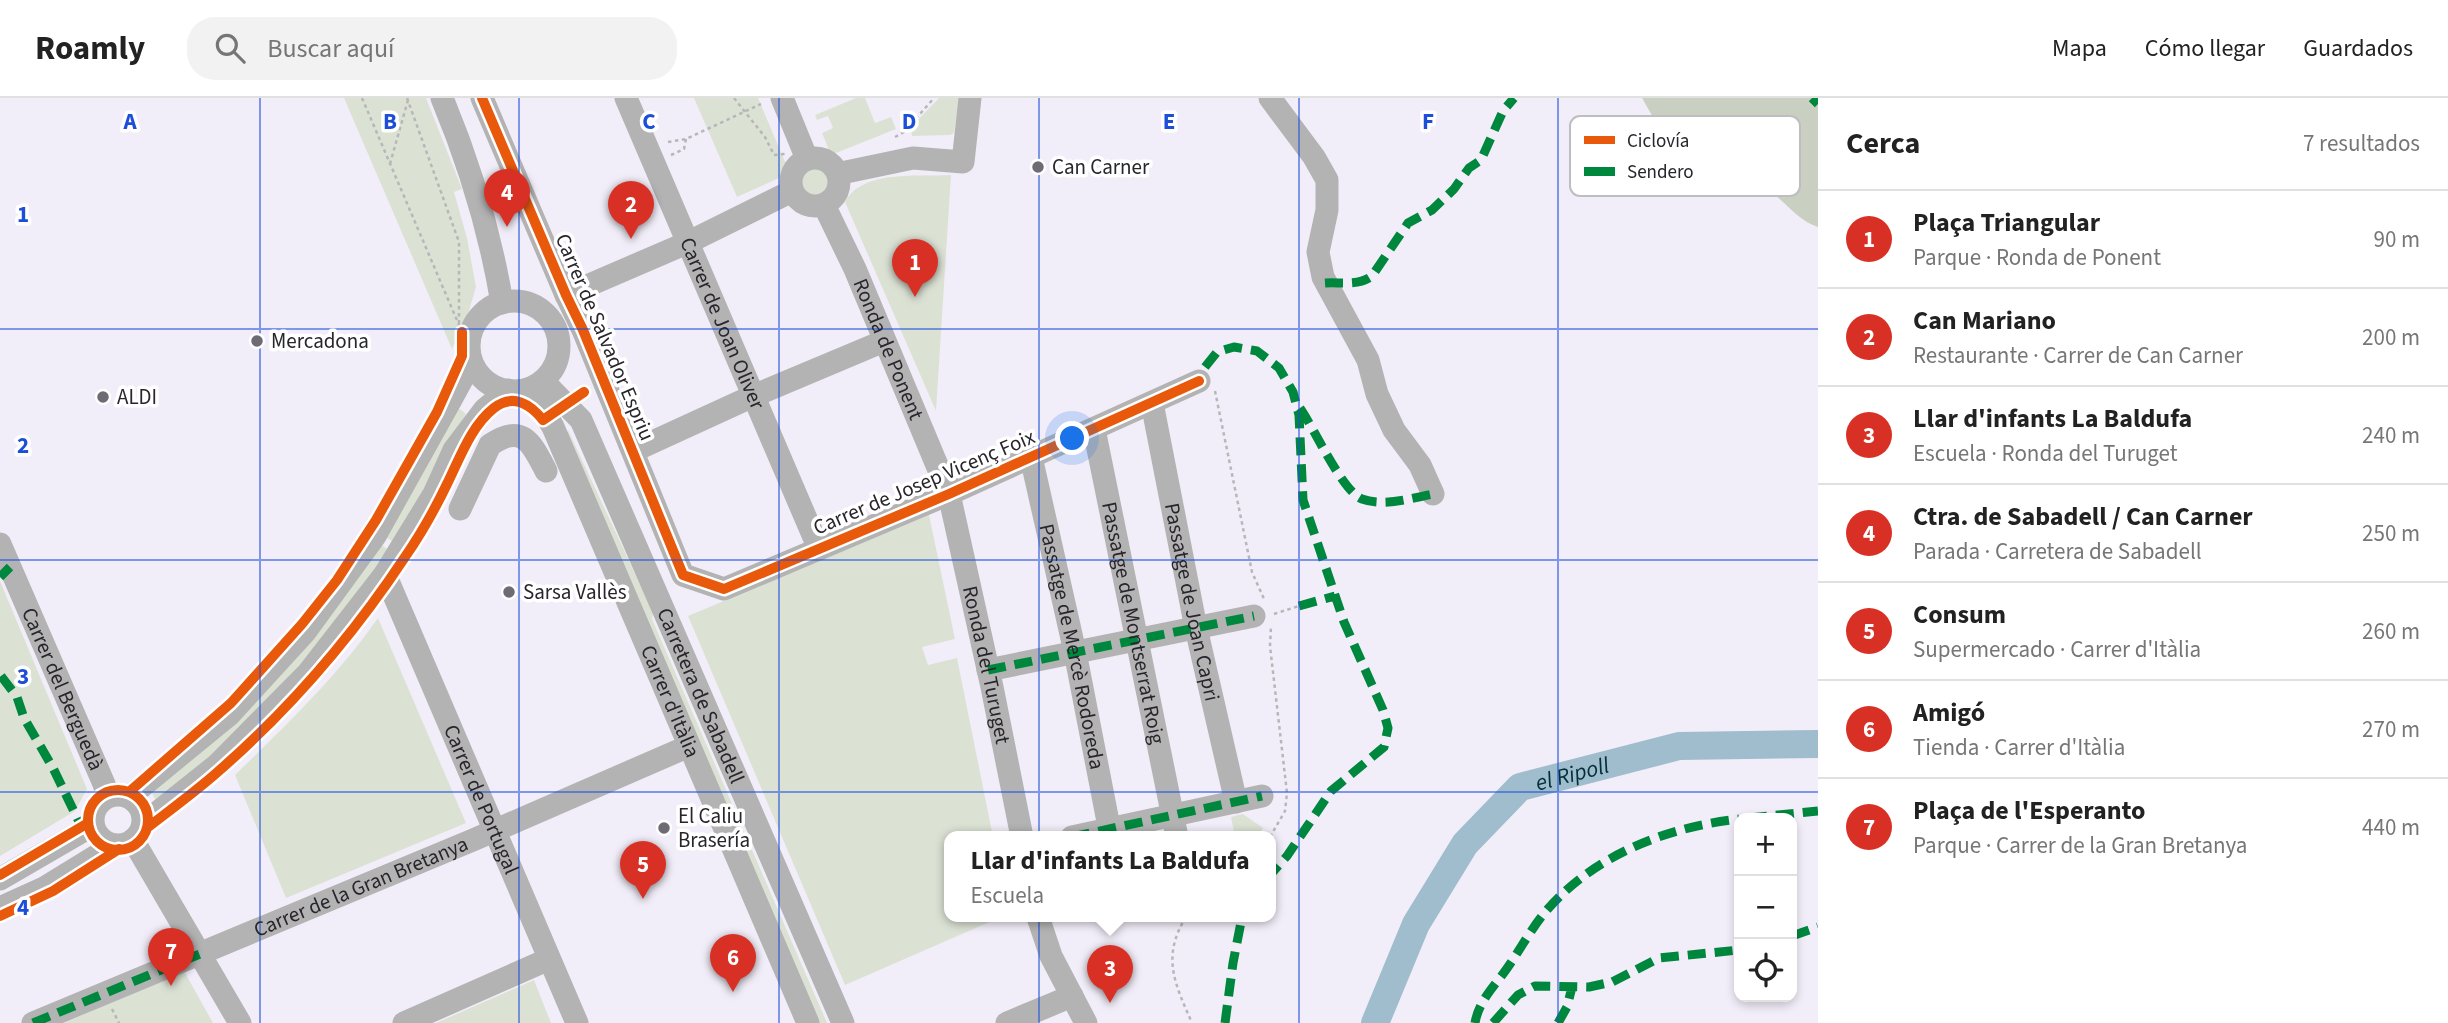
<!DOCTYPE html>
<html lang="es">
<head>
<meta charset="utf-8">
<style>
  body { margin:0; font-family:"Source Sans 3",sans-serif; background:#f2f2f2; color:#222 }
  .controls { position:absolute; right:21px; bottom:21px; display:grid; overflow:hidden; border-radius:14px; box-shadow:0 4px 10px #0003 }
  .controls button { width:63px; height:63px; display:grid; place-items:center; padding:0; border:0; border-bottom:2px solid #e0e0e0; background:#fff; color:#222; font:35px sans-serif }
  .you { position:absolute; left:1073px; top:341px; width:24px; height:24px; margin:-18px; border:5px solid #fff; border-radius:50%; background:#1a73e8; box-shadow:0 0 0 10px #1a73e833 }
  .badge { display:grid; place-items:center; width:46px; height:46px; border-radius:50%; background:#d93025; color:#fff; font-size:23px; font-weight:700 }
  .pin { position:absolute; translate:-50% -58px; filter:drop-shadow(0 2px 4px #0008) }
  .pin::after { content:''; position:absolute; top:37px; width:24px; height:21px; background:inherit; clip-path:polygon(0 0,100% 0,50% 100%) }
  .popup { position:absolute; left:944px; top:733px; width:332px; height:91px; box-sizing:border-box; display:grid; place-content:center; border-radius:14px; background:#fff; filter:drop-shadow(0 2px 5px #0005); font-size:23px; white-space:nowrap; color:#767676 }
  .popup b { font-size:26px; color:#222 }
  .popup::after { content:''; position:absolute; left:50%; top:100%; margin-left:-14px; border:14px solid transparent; border-top-color:#fff }
  .list { margin:0; padding:0; list-style:none }
  h2 { display:flex; justify-content:space-between; align-items:center; height:91px; margin:0; padding:0 28px; font-size:30px }
  h2 small { font-size:23px; font-weight:400; color:#767676 }
  .list li { display:grid; grid-template-columns:46px 1fr auto; gap:21px; align-items:center; box-sizing:border-box; height:98px; padding:0 28px; border-top:2px solid #e0e0e0 }
  .list b { display:block; font-size:26px; white-space:nowrap }
  .list p { margin:0; font-size:23px; white-space:nowrap; color:#767676 }
  .list em { font-size:23px; font-style:normal; color:#767676 }
  .icon { flex:none; width:38px; height:38px; fill:none; stroke:currentColor; stroke-width:2; stroke-linecap:round; stroke-linejoin:round }
  .map { position:relative; flex:none; width:1818px; height:925px; overflow:hidden }
  header { display:flex; align-items:center; gap:42px; box-sizing:border-box; height:98px; padding:0 35px; background:#fff; border-bottom:2px solid #e0e0e0 }
  header strong { font-size:33px }
  nav { display:flex; gap:38px; margin-inline-start:auto; font-size:24px }
  .search { width:490px; height:63px; background:#f2f2f2; display:flex; align-items:center; gap:18px; box-sizing:border-box; padding:0 24px; border-radius:28px; color:#767676; font-size:26px }
  main { display:flex }
  aside { flex:1; background:#fff }
  .map>svg:first-child { display:block }
  .green { fill:#dbe2d4 }
  .forest { fill:#c9d0c2 }
  .lines { fill:none; stroke-linecap:round; stroke-linejoin:round }
  .river { stroke:#9fbdcc; stroke-width:28 }
  .path { stroke:#b7b6b8; stroke-width:2.5; stroke-dasharray:3.5 3.5; stroke-linecap:butt }
  .minor { stroke:#b4b3b3; stroke-width:23 }
  .quiet { stroke:#00873e; stroke-width:9; stroke-dasharray:18 9; stroke-linecap:butt }
  .cycleway-casing { stroke:#fff; stroke-width:15 }
  .cycleway { stroke:#e8590c; stroke-width:10 }
  .grid { fill:none; stroke:#1d4ed8; stroke-width:2; stroke-opacity:0.55 }
  .poi-dot { fill:#6f6b74; stroke:#fff; stroke-width:2.5 }
  .labels { text-anchor:middle; dominant-baseline:central; stroke-width:7; stroke-linejoin:round; paint-order:stroke }
  .poi-label { font-size:21px; fill:#28252c; stroke:#fff; text-anchor:start }
  .street-label { font-size:21px; fill:#28252c; stroke:#fff }
  .water-label { font-size:23px; font-style:italic; fill:#032f3b; stroke:#fff }
  .key { fill:#fff; stroke:#bebec0; stroke-width:2 }
  .key-label { font-size:19px; fill:#28252c }
  .grid-label { font-size:23px; text-anchor:middle; font-weight:bold; fill:#1d4ed8; stroke:#fff; stroke-width:7; stroke-linejoin:round; paint-order:stroke }
</style>
</head>
<body>
<header>
<strong>Roamly</strong>
<div class="search"><svg class="icon" aria-label="search" viewBox="0 0 24 24"><circle cx="10" cy="10" r="6"/><path d="M15 15l6 6"/></svg>Buscar aquí</div>
<nav><a>Mapa</a><a>Cómo llegar</a><a>Guardados</a></nav>
</header>
<main>
<div class="map">
<svg width="1818" height="925" viewBox="0 0 1818 925">
  <rect width="100%" height="100%" fill="#f2eef9"/>
  <path class="green" d="M344,0H426L462,91L454,94L467,140L476,189L466,223L452,251Z
    M694,0H758L786,66L781,79L737,99Z
    M856,0H865L875,25L891,19L896,31L836,55L829,52L822,35L833,30L828,18L817,22L815,17Z
    M939,0H959L954,35L950,37L912,38L911,29Z
    M800 85a15 15 0 1 1 30 0a15 15 0 1 1-30 0Z
    M951,77L936,313L845,104C862,71 919,79 951,77Z
    M456,311H460L466,316L395,445L384,438Z
    M568,332L653,514L652,521L827,925H817L566,336Z
    M929,417L955,541L922,549L928,567L957,560L993,739H949V819H1001L845,887L688,518Z
    M380,446L390,453L308,561L225,648L157,704L150,692Z
    M0,483L87,691L75,713L0,758Z
    M378,520L466,725L286,800L235,677C286,627 337,579 378,520Z
    M1243,716L1263,730L1258,739H1235L1231,719Z
    M184,873L213,925H64Z
    M534,882L551,925H436Z"/>
  <path class="forest" d="M1642,0H1818V129C1797,123 1784,101 1765,90C1735,72 1703,61 1670,49Z"/>
  <g class="lines">
    <path class="river" id="s1" d="M1375,925L1416,826L1465,746L1520,689L1679,648L1818,646"/>
    <path class="path" d="M362,0L462,234L460,242
      M407,0L459,144V226
      M734,0L765,39L774,57L785,56
      M895,39L904,34L934,0
      M668,44L686,41L761,6
      M671,57L684,51L686,41
      M390,66L408,2
      M1215,293L1252,474L1264,501
      M1274,516L1299,508
      M1270,739L1285,713L1287,695L1270,548L1271,529
      M1186,819C1161,859 1175,886 1192,925
      M112,911L119,925"/>
    <g class="minor">
      <path d="M442,0C470,67 490,133 502,205"/>
      <path d="M482,0L566,197L583,232L683,477L724,491L949,396L1199,283"/>
      <path id="s2" d="M626,0L819,451"/>
      <path d="M782,0L807,61"/>
      <path d="M1270,0L1314,59L1327,82V112L1318,154L1323,179L1368,262L1377,296L1394,332L1420,367L1433,396"/>
      <circle cx="815" cy="84" r="24"/>
      <path d="M839,78L846,74L913,60L963,64L970,0"/>
      <path id="s3" d="M824,107L855,171L949,396L992,589L1022,739"/>
      <path d="M566,197L689,144L792,93"/>
      <circle cx="514" cy="248" r="45"/>
      <path id="s4" d="M543,283L581,322L843,925"/>
      <path id="s5" d="M520,293L544,313L553,329L808,925"/>
      <path id="s6" d="M1152,305L1196,530L1236,704"/>
      <path id="s7" d="M1094,331L1177,739"/>
      <path d="M633,353L753,298L884,243"/>
      <path id="s8" d="M1031,359L1075,554L1111,739"/>
      <path d="M460,411L490,347C523,324 532,346 546,373"/>
      <path id="s9" d="M0,446L104,686L108,698"/>
      <path id="s10" d="M385,476L577,925"/>
      <path d="M988,572L1254,518"/>
      <circle cx="118" cy="722" r="25"/>
      <path d="M129,699L230,616L305,534L375,438L453,298L467,272L470,259"/>
      <path d="M143,726L217,667L308,575L385,476L434,396L454,352L485,311L508,292"/>
      <path d="M1072,739L1262,698"/>
      <path d="M133,742L240,925"/>
      <path d="M0,781L93,727"/>
      <path d="M0,810L44,790L114,747"/>
      <path d="M1038,819L1051,858L1086,925"/>
      <path id="s11" d="M33,925L473,742L689,648"/>
      <path d="M404,925L549,861"/>
      <path d="M1007,925L1072,898"/>
    </g>
    <path class="quiet" d="M1812,0L1818,6
      M1325,185C1341,184 1359,188 1372,178L1408,125L1432,112L1454,91L1469,70L1481,62L1503,13L1514,0
      M1205,269L1217,254L1234,249L1257,253L1279,270L1293,294L1299,317L1303,402L1344,524L1383,612L1388,630L1384,649L1331,693L1287,758L1271,776
      M1300,310C1314,330 1342,393 1362,401C1384,409 1412,400 1433,396
      M0,479L10,469
      M1299,508L1335,498
      M988,572L1254,518
      M1,578L17,599L24,620L53,670L83,732
      M1749,720L1818,713
      M1072,739L1262,698
      M1792,838L1818,829
      M33,925L200,856
      M1225,925L1233,865L1242,819
      M1475,925C1479,901 1497,886 1510,866C1522,848 1532,830 1546,813C1594,757 1667,729 1739,721
      M1493,925L1518,897L1535,888L1589,889L1612,884L1659,860L1739,852
      M1558,925L1567,909L1572,889"/>
    <g class="cycleway-casing">
      <path id="cycleway" d="M482,0L566,197L583,232L683,477L724,491L949,396L1199,283
        M88 722a30 30 0 1 1 60 0a30 30 0 1 1-60 0Z
        M129,694L231,605L302,526L337,482L376,422L437,314L462,258V234
        M147,730C169,713 192,696 213,678C286,615 352,539 405,459C421,436 435,411 447,386C460,360 471,328 494,310C513,295 530,306 543,322L584,294
        M0,777L88,725
        M0,818L53,793L119,751"/>
    </g>
    <use href="#cycleway" class="cycleway"/>
  </g>
  <path class="grid" d="M260,0V925M519,0V925M779,0V925M1039,0V925M1299,0V925M1558,0V925M0,231H1818M0,462H1818M0,694H1818"/>
  <g class="poi-dot">
    <circle cx="1038" cy="69" r="7"/>
    <circle cx="257" cy="243" r="7"/>
    <circle cx="103" cy="299" r="7"/>
    <circle cx="509" cy="494" r="7"/>
    <circle cx="664" cy="730" r="7"/>
  </g>
  <g class="labels">
    <g class="poi-label">
      <text x="1052" y="69">Can Carner</text>
      <text x="271" y="243">Mercadona</text>
      <text x="117" y="299">ALDI</text>
      <text x="523" y="494">Sarsa Vallès</text>
      <text x="678" y="718">El Caliu<tspan x="678" dy="24">Brasería</tspan></text>
    </g>
    <g class="street-label">
      <text stroke="none"><textPath href="#s2" startOffset="245">Carrer de Joan Oliver</textPath></text>
      <text transform="translate(605 239) rotate(67)">Carrer de Salvador Espriu</text>
      <text stroke="none"><textPath href="#s3" startOffset="158">Ronda de Ponent</textPath></text>
      <text transform="translate(924 384) rotate(-23)">Carrer de Josep Vicenç Foix</text>
      <text stroke="none"><textPath href="#s6" startOffset="203">Passatge de Joan Capri</textPath></text>
      <text stroke="none"><textPath href="#s7" startOffset="198">Passatge de Montserrat Roig</textPath></text>
      <text stroke="none"><textPath href="#s8" startOffset="194">Passatge de Mercè Rodoreda</textPath></text>
      <text stroke="none"><textPath href="#s3" startOffset="490">Ronda del Turuget</textPath></text>
      <text stroke="none"><textPath href="#s9" startOffset="158">Carrer del Berguedà</textPath></text>
      <text stroke="none"><textPath href="#s4" startOffset="355">Carretera de Sabadell</textPath></text>
      <text stroke="none"><textPath href="#s5" startOffset="348">Carrer d'Itàlia</textPath></text>
      <text stroke="none"><textPath href="#s10" startOffset="245">Carrer de Portugal</textPath></text>
      <text stroke="none"><textPath href="#s11" startOffset="355">Carrer de la Gran Bretanya</textPath></text>
    </g>
    <g class="water-label">
      <text stroke="none"><textPath href="#s1" startOffset="334">el Ripoll</textPath></text>
    </g>
  </g>
  <rect x="1570" y="18" width="230" height="80" rx="10" class="key"/>
  <rect x="1584" y="38" width="31" height="8" fill="#e8590c"/>
  <rect x="1584" y="69" width="31" height="9" fill="#00873e"/>
  <g class="key-label">
    <text x="1627" y="49">Ciclovía</text>
    <text x="1627" y="80">Sendero</text>
  </g>
  <g class="grid-label">
    <text x="130" y="31">A</text>
    <text x="390" y="31">B</text>
    <text x="649" y="31">C</text>
    <text x="909" y="31">D</text>
    <text x="1169" y="31">E</text>
    <text x="1428" y="31">F</text>
    <text x="23" y="124">1</text>
    <text x="23" y="355">2</text>
    <text x="23" y="586">3</text>
    <text x="23" y="817">4</text>
  </g>
</svg>
<div class="controls">
<button>+</button>
<button>−</button>
<button><svg class="icon" aria-label="locate" viewBox="0 0 24 24"><circle cx="12" cy="12" r="6"/><path d="M12 2v4M12 18v4M2 12h4M18 12h4"/></svg></button>
</div>
<div class="you"></div>
<div class="pin badge" style="left:915px;top:199px">1</div>
<div class="pin badge" style="left:631px;top:141px">2</div>
<div class="pin badge" style="left:1110px;top:905px">3</div>
<div class="popup"><b>Llar d'infants La Baldufa</b>Escuela</div>
<div class="pin badge" style="left:507px;top:129px">4</div>
<div class="pin badge" style="left:643px;top:801px">5</div>
<div class="pin badge" style="left:733px;top:894px">6</div>
<div class="pin badge" style="left:171px;top:888px">7</div>
</div>
<aside>
<h2>Cerca<small>7 resultados</small></h2>
<ul class="list">
<li><span class="badge">1</span><div><b>Plaça Triangular</b><p>Parque · Ronda de Ponent</p></div><em>90 m</em></li>
<li><span class="badge">2</span><div><b>Can Mariano</b><p>Restaurante · Carrer de Can Carner</p></div><em>200 m</em></li>
<li><span class="badge">3</span><div><b>Llar d'infants La Baldufa</b><p>Escuela · Ronda del Turuget</p></div><em>240 m</em></li>
<li><span class="badge">4</span><div><b>Ctra. de Sabadell / Can Carner</b><p>Parada · Carretera de Sabadell</p></div><em>250 m</em></li>
<li><span class="badge">5</span><div><b>Consum</b><p>Supermercado · Carrer d'Itàlia</p></div><em>260 m</em></li>
<li><span class="badge">6</span><div><b>Amigó</b><p>Tienda · Carrer d'Itàlia</p></div><em>270 m</em></li>
<li><span class="badge">7</span><div><b>Plaça de l'Esperanto</b><p>Parque · Carrer de la Gran Bretanya</p></div><em>440 m</em></li>
</ul>
</aside>
</main>
</body>
</html>
